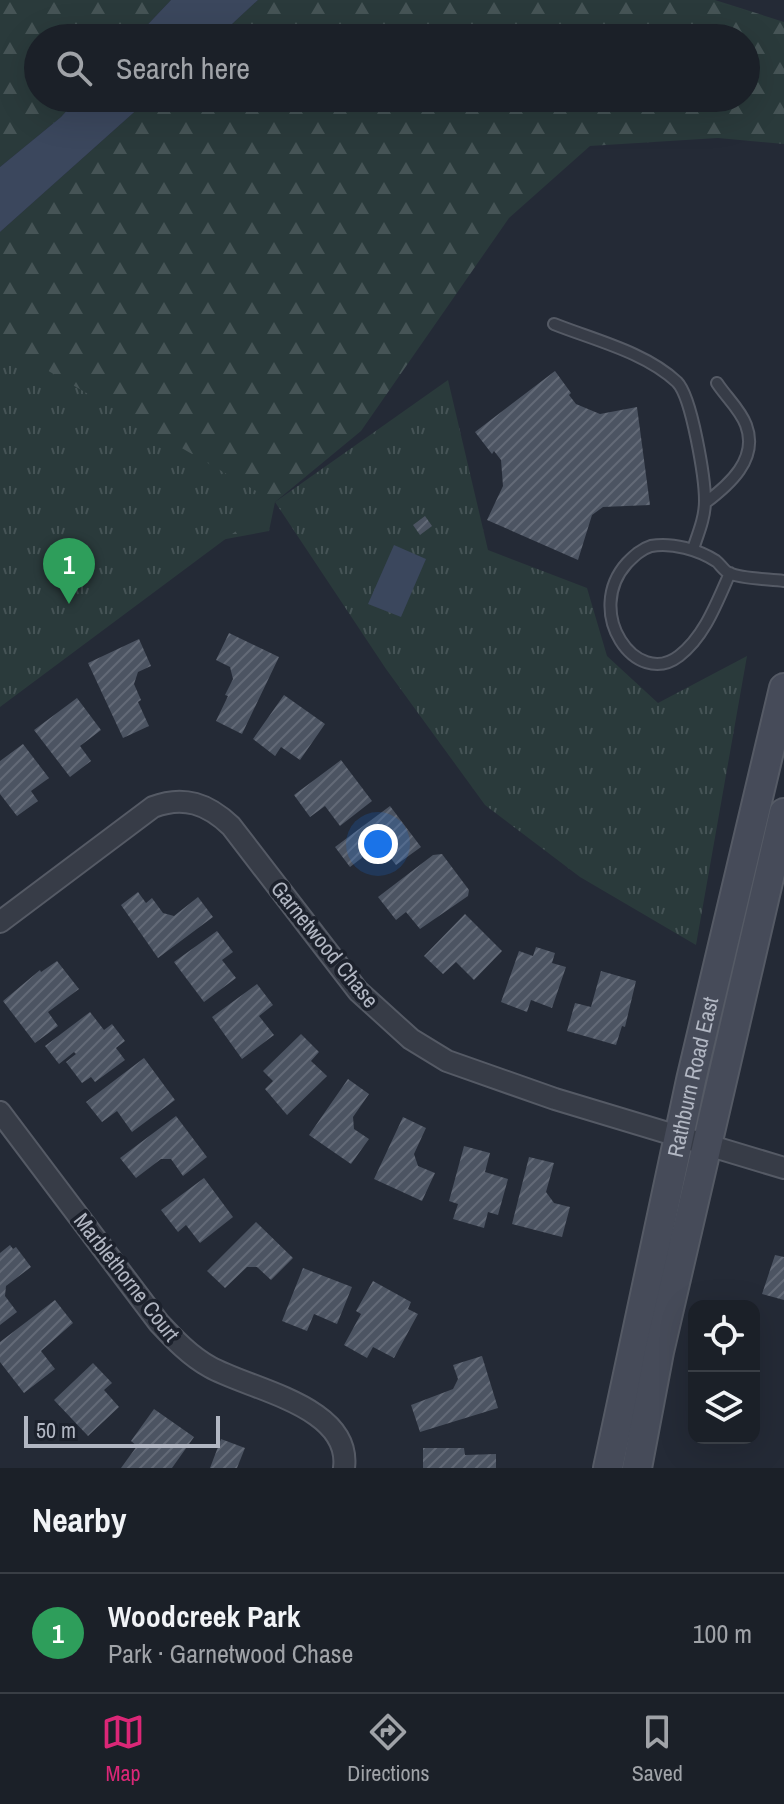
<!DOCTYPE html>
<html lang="en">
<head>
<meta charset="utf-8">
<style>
  body { margin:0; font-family:"Archivo Narrow",sans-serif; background:#282d34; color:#f1f3f6 }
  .controls { position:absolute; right:24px; bottom:24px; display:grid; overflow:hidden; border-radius:16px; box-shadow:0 8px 32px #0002 }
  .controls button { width:72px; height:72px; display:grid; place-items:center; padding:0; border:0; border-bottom:2px solid #393e45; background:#1b2028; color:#f1f3f6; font:40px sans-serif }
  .scale { position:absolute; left:24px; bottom:20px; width:196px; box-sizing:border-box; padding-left:8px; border:4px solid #b2b7c3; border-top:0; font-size:22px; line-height:28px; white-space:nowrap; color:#b2b7c3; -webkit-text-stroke:6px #1c212c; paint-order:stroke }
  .you { position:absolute; left:378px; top:844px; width:28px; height:28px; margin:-20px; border:6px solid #fff; border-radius:50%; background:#1a73e8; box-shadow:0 0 0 12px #1a73e833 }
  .badge { display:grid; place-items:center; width:52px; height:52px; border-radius:50%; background:#db2777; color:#fff; font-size:26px; font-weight:700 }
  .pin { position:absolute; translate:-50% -66px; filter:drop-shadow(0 2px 4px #0008) }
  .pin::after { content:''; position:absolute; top:42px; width:28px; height:24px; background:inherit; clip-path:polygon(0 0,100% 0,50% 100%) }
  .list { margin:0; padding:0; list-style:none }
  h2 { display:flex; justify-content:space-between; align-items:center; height:104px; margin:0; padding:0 32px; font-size:34px }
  h2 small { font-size:26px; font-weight:400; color:#a0a3a8 }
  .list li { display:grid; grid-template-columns:52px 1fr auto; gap:24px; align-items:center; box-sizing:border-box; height:120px; padding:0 32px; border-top:2px solid #393e45 }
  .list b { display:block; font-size:30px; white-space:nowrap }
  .list p { margin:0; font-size:26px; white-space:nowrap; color:#a0a3a8 }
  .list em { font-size:26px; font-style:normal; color:#a0a3a8 }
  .icon { flex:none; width:44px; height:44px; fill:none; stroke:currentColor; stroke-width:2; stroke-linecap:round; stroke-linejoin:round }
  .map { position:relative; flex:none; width:784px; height:1468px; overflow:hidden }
  .search { position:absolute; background:#1b2028; box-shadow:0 8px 32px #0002; left:24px; right:24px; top:24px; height:88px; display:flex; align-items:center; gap:20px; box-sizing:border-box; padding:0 28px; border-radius:44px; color:#a0a3a8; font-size:30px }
  .sheet { height:224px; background:#1b2028 }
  nav { display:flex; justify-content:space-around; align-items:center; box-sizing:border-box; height:112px; border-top:2px solid #393e45; background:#1b2028; font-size:22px; color:#a0a3a8 }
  nav a { display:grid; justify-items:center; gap:4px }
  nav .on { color:#db2777 }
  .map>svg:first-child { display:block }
  .forest { fill:url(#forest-firs) }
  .park { fill:url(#park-tufts) }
  .water { fill:#3b475d }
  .building { fill:url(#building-hatch) }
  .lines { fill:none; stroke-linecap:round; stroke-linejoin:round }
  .lane-casing { stroke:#555a65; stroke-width:14 }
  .street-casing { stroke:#555a65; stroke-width:24 }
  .secondary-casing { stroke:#555a65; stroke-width:32 }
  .lane { stroke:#373c47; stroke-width:10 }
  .street { stroke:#373c47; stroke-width:20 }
  .secondary { stroke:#464b59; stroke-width:28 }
  .labels { text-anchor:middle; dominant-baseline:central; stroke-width:7; stroke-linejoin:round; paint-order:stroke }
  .street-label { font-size:22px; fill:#b2b7c3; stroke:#1c212c }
</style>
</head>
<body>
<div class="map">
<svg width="784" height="1468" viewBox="0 0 784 1468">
  <defs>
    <pattern id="forest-firs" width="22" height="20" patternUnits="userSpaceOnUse" patternTransform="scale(2)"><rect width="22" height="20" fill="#2a3a3b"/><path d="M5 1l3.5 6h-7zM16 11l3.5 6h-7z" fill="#465456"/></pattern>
    <pattern id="park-tufts" width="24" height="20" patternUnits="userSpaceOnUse" patternTransform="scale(2)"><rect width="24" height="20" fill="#2a3a3b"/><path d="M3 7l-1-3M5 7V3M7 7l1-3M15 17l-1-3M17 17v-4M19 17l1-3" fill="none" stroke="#465456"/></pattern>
    <pattern id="building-hatch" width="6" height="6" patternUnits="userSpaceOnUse" patternTransform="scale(2)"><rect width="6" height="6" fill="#4c5462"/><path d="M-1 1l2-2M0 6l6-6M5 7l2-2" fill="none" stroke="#636a77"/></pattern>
  </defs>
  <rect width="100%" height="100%" fill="#242a36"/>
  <path class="forest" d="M0,0H171L135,38H38V98H78L61,117L0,167Z
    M258,0H715L784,22V144L718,138L590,146L509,218L361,431L275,502L269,531L188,546L0,671V232L150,98H746V38H217Z"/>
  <path class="park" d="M0,343L275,502L448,380L488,550L587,588L607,656L658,703L747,656L696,945L580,877L485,805L386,669L275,502L0,707Z"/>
  <path class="water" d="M171,0H258L217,38H135Z
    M78,98H150L0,232V167L61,117Z
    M394,545L426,559L401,617L368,604Z"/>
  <path class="building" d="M555,371L571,393L569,395L576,404L600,414L637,407L650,505L603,507L592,515L578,560L487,520L503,486L501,460L494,451L492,454L475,432Z
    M425,516L432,526L420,535L413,525Z
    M229,633L279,657L242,734L216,721L228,696L225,695L233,679L230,667L216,660Z
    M139,639L151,666L138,672L134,684L141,700L138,702L149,726L123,738L88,663Z
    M284,695L325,724L300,760L281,747L275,756L253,739Z
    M77,698L101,730L80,746L91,761L70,777L34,730Z
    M23,744L49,778L31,791L38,801L17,816L0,794V761Z
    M341,760L372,801L340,826L325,806L310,817L294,795Z
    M390,806L421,847L396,865L387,853L372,850L350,867L335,847Z
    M442,854L469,890L468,896L420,929L406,912L396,920L378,897L433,855Z
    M138,892L146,903L152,898L163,913L174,916L198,897L213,917L158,958L121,905Z
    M465,914L502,951L474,980L456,962L443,974L424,956Z
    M217,931L233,952L222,960L236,978L204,1002L174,962Z
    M536,947L555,953L552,963L566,967L552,1008L531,1000L527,1012L501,1002L519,951L533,956Z
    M57,961L79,989L48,1012L58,1026L35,1043L3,1001L40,970L41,972Z
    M601,971L636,981L625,1027L622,1026L616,1045L567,1031L575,1003L591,1007Z
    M257,984L273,1005L259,1016L274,1035L242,1059L212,1017Z
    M90,1012L104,1030L112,1024L125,1041L116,1048L125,1060L95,1082L91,1077L82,1083L66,1062L76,1054L74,1052L59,1064L45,1046Z
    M301,1034L319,1052L311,1061L327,1076L287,1115L265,1089L273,1081L263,1071Z
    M144,1058L175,1100L132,1132L117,1111L102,1122L86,1102Z
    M348,1079L369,1094L353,1117L354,1129L369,1139L351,1164L309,1135Z
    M176,1116L207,1157L183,1176L171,1159H161L136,1178L120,1158Z
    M403,1117L426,1128L414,1154L418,1166L435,1173L422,1201L374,1179Z
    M464,1146L490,1153L485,1172L508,1179L498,1215L488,1212L484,1228L453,1219L458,1204L449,1201Z
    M529,1157L554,1163L546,1192L554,1203L570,1207L562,1237L512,1224Z
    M204,1178L233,1217L200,1243L186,1225L178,1232L161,1210Z
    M256,1222L293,1258L271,1280L257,1267H247L225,1288L207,1271Z
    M10,1245L13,1249L16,1247L31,1267L6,1286L5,1296L17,1312L0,1325V1253Z
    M775,1255L784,1257V1300L762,1294Z
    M303,1268L352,1287L337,1324L314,1314L307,1331L282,1321Z
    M373,1281L411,1302L408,1309L418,1314L394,1358L373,1347L367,1358L344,1345L361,1314L356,1311Z
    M55,1300L73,1323L41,1351L55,1369L24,1393L0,1362V1342Z
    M482,1356L498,1408L420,1432L411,1405L453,1389L458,1379L453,1365Z
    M93,1363L112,1383L104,1390L119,1407L88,1436L54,1400Z
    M154,1409L194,1437L172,1468H121L137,1446L131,1441Z
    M221,1439L245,1448L237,1468H210Z
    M423,1448H464L465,1455L496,1454V1468H423Z"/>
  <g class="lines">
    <g class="lane-casing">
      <path id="lane" d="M554,324C594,340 645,352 677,382C692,397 705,479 705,501C705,518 698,534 693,549
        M705,503C729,485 759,459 746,425C740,409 726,397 717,383
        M730,573C717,602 705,636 679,656C636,689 583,612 627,563C634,556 641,549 651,546C672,542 699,550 716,561C720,564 724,571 729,573C741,579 770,579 784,581"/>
    </g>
    <g class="street-casing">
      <path id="street" d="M0,922L153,807C184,795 208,804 231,826L358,991L411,1039L447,1061L555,1099L784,1168
        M0,1112L159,1323C174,1339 190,1356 210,1367C251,1390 352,1406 344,1468"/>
    </g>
    <g class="secondary-casing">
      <g id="secondary">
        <path id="s1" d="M608,1468L691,1080L784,688"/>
        <path d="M637,1468L659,1352L784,813"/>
      </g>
    </g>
    <use href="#lane" class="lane"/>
    <use href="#street" class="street"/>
    <use href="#secondary" class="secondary"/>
  </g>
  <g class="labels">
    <g class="street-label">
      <text transform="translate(325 944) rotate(51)">Garnetwood Chase</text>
      <text stroke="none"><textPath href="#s1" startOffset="400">Rathburn Road East</textPath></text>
      <text transform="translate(127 1277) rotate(52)">Marblethorne Court</text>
    </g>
  </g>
</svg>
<div class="controls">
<button><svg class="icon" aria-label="locate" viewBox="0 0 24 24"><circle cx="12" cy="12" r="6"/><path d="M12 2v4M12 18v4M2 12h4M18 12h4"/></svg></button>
<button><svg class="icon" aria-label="layers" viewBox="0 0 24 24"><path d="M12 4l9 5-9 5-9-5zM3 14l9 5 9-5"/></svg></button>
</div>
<div class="scale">50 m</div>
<div class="you"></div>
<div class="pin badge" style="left:69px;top:604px;background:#2e9e5b">1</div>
<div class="search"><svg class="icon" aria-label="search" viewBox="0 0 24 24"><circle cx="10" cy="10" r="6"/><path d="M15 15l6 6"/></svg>Search here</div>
</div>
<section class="sheet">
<h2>Nearby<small></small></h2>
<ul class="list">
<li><span class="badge" style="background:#2e9e5b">1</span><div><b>Woodcreek Park</b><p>Park · Garnetwood Chase</p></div><em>100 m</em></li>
</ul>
</section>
<nav>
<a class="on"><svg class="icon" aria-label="map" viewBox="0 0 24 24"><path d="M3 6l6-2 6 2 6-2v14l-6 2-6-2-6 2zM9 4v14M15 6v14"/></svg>Map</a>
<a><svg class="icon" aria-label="directions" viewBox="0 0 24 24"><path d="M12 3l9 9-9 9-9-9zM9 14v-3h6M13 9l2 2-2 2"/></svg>Directions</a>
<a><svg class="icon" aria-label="saved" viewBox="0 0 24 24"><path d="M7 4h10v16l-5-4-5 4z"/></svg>Saved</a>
</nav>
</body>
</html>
